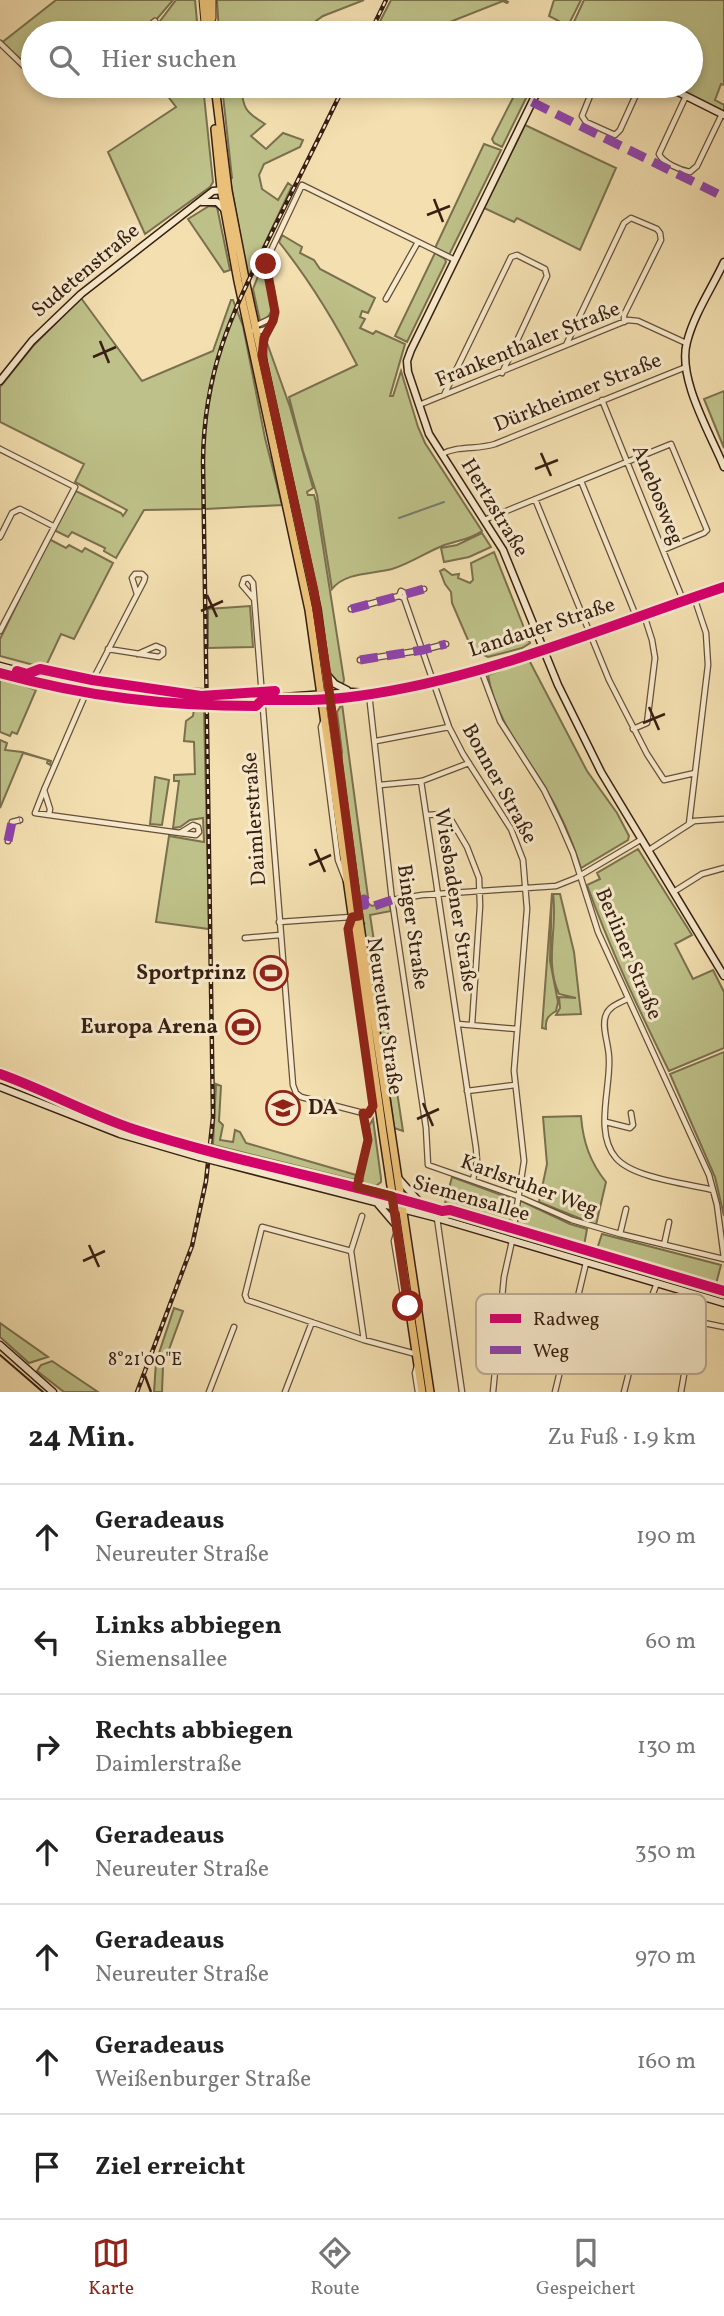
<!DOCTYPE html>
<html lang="de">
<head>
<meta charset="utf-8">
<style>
  body { margin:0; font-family:Vollkorn,serif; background:#f6f6f6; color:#222 }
  .stop { position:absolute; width:21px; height:21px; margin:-16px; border:5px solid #8f2418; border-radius:50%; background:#fff }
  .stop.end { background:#8f2418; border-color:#fff; box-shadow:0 2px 7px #0008 }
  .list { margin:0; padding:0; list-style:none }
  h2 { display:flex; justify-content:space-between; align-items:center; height:91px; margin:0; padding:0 28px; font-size:30px }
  h2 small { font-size:23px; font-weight:400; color:#767676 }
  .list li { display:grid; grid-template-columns:46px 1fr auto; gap:21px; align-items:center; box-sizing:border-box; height:105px; padding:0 28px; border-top:2px solid #e0e0e0 }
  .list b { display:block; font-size:26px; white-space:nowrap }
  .list p { margin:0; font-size:23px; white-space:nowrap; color:#767676 }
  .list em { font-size:23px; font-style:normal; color:#767676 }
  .icon { flex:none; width:38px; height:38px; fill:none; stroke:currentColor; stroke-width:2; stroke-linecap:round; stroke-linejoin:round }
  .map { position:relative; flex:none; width:724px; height:1392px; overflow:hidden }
  .search { position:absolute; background:#fff; box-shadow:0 4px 10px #0003; left:21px; right:21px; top:21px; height:77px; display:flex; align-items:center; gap:18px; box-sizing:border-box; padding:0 24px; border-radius:38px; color:#767676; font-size:26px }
  .sheet { height:826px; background:#fff }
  nav { display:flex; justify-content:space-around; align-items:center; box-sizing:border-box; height:98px; border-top:2px solid #e0e0e0; background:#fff; font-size:19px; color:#767676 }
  nav a { display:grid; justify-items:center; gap:4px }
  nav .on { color:#8f2418 }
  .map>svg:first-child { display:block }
  .green { fill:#bec189; stroke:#7a704e; stroke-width:2 }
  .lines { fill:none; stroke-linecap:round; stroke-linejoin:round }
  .stream { stroke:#737d6f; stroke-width:2 }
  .street-casing { stroke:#664f3a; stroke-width:7 }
  .secondary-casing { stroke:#371f13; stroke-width:9 }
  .primary-casing { stroke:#371f13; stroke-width:10 }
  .highway-casing { stroke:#371f13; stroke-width:11 }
  .street { stroke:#f7eacc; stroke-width:4.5 }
  .secondary { stroke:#f7eacc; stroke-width:6 }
  .primary { stroke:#eac078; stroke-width:7 }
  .highway { stroke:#eac078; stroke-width:9 }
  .tram { stroke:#371f13; stroke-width:2 }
  .rail-casing { stroke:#371f13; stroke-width:4.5 }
  .rail { stroke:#f7eacc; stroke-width:2; stroke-dasharray:5; stroke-linecap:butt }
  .secondary-bridge-casing { stroke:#371f13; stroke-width:9; stroke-linecap:butt }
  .secondary-bridge { stroke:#f7eacc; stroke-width:6 }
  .quiet { stroke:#8e44ad; stroke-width:9; stroke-dasharray:18 9; stroke-linecap:butt }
  .cycleway-casing { stroke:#f7eacc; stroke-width:15 }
  .cycleway { stroke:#d6006c; stroke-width:10 }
  .route { stroke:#8f2418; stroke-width:9 }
  .ticks { fill:none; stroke:#371f13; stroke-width:2.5 }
  .labels { text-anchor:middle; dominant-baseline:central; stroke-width:6; stroke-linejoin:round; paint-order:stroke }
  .street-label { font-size:21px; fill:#371f13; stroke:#f7eacc }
  .poi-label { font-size:21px; font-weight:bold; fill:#371f13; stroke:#f7eacc; text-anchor:end }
  .key { fill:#f7eacc; stroke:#bdad94; stroke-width:2 }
  .key-label { font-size:19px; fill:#371f13 }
  .ticks-label { font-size:18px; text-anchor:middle; fill:#371f13; stroke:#f7eacc; stroke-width:6; stroke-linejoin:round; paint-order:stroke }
</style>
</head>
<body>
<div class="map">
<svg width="724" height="1392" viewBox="0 0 724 1392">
  <rect width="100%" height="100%" fill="#f3dfb0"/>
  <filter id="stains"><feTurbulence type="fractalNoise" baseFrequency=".00286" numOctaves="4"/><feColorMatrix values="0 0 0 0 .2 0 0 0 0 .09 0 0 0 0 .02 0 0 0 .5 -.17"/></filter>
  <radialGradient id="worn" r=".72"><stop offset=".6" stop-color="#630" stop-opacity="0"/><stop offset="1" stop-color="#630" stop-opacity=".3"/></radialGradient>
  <path class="green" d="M56,0H173L155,21V25L150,33H33V75L0,44Z
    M176,0H195L198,33H151Z
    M217,0H364L323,16L299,33H219Z
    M391,0H505L508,2L507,3L503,1L422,33H374Z
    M554,0H581L568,26L549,16Z
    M584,0H724V85L721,84L715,100L724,105V112L670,86H691V33H588L572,26Z
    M160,86H203L213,182L210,187L145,234L108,152L176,107Z
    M222,86H241C243,108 245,112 265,124L251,136L266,149L283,133L303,140L300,147L264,164L259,175L262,189L278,200L288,183L292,186L248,279L230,179L232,178Z
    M519,86H532L502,147L494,143L492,139Z
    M525,125L616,168L580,250L517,218L514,222L484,208Z
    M484,144L501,150L449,255L435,248Z
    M209,206L217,207L230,270L224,272L188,219Z
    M282,235L302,247L300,253L314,260L320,269L375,298L368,313L362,311L360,317L365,319L360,328L373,334L376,331L405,344L390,396H393L401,371L418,427L425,443L482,531C469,540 455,541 442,546C425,553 409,564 392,569C373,574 345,572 332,589L317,495L303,451L289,397L357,365C334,320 311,282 279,242Z
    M435,253L445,259L446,262L407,342L395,336Z
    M262,266L264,267C267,284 283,315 260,321L253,289Z
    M81,298L142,381L213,351L231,300H233L243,326L265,438L282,505L206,509L203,506V509L144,510L116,558L104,551L105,548L72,532L68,537L54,530L76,491L121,513L123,516L127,510L75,482L84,464L0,422V387L33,346Z
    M266,340L290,407L313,488L307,492L308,495H314L316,502L344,680L343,684L336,682L329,672L309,554L267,366Z
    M724,391V448L704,399Z
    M482,533L491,547L469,557L444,562L441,548L457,545Z
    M49,539L66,548L69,545L82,552L85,548L113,563L74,639L61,634L45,668L0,656V639Z
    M494,552L530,643L522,648L488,657L475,651L468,640L452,603L451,592L445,584L440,571L444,569L452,575L459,574L458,578L470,583L473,580L471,563Z
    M250,606L253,647L208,648V609Z
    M529,660L587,771L617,813L629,836L628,840L581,868C572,840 560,812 545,787C523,751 495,718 488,675Z
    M2,677L36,690L17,734L12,732L10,736L0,732V682Z
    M98,678L156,687L205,689L206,697L149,695L95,684Z
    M342,704L368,897L363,898L364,904L359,902L341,764L342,752L337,712Z
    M194,709L204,710L209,929L156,922L169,836L204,842L203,818L190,820L180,827L173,828L179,781H174V775L195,774L194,742L184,741L186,721L193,716Z
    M0,740L7,743L5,750L22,752L51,761L50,765L47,763L48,760L23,753L0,808Z
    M155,777L169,780L162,825L150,824Z
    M638,849L692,935L675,944L693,979L713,970L724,992V1048L669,1071C639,1010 610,949 587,885L600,879L597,873Z
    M552,893L550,961L558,1002L556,1011C548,1016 545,1019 546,1029L542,1028Z
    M553,894H560L574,952L581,1014L556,1015L560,1008L559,997L576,998L559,994C544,962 558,927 553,894Z
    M365,901L372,906L386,902L390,905L391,911L370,915L403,1131L394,1128L389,1088L390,1109L365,943L386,1069L368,942H365L363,925L365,923L362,924L360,907L366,906Z
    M724,1052V1216L715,1177L670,1074Z
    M216,1084L221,1086L219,1121L223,1125L220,1140L233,1142L235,1130L240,1132L246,1143L356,1175L354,1180L213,1145Z
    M581,1116C583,1142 590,1162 606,1182L596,1225L539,1202L547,1164L543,1117Z
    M373,1119L381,1178V1182L376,1186L364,1184L362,1178L371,1139L369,1126Z
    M452,1177L512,1199L510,1224L445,1203Z
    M519,1200L570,1224L587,1229L584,1246H582L591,1250L516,1229V1227L526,1229L517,1226Z
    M602,1234L721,1265L716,1284L597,1249Z
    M174,1308L183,1311L163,1366L162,1392H154L156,1362Z
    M0,1323L48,1357L29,1363L0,1337Z
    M52,1361L98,1392H64L37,1371L41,1365Z"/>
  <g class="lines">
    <path class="stream" d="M399,518L444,502"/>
    <g class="street-casing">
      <path id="street" d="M141,33L155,21
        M0,43L33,75
        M47,86L59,90L79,86
        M594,86L582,116L586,122L615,135L620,130L640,86
        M686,96L659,154C663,163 680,170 690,172L697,166L722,114
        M386,299L418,242
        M255,326L272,318
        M254,331C293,333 264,279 267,259L302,185L455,260
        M566,345L624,223L631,218L657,229L660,233L661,240L624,315V322
        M263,349L267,330
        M444,395L511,257L517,255L545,269L547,276L502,373
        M602,400L683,600
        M419,405L628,320L638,321L686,343
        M0,449L75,487L0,631
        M442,454C459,445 477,450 495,444L686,367
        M581,481L636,616
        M535,499L609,680L647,754L664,780L695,773
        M484,520L671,444L707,530L704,533L663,550
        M0,537L12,513L20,509L53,526
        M406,594L424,589
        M404,598L399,596L401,591L406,594L404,598L449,727L463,754L511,829L523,860L527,909L514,1071L524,1161L513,1232
        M254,599L242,585L244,579L249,578L253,583L293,1085L296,1093L301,1097L363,1113L368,1140L357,1186
        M351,609L399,596
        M108,649L159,657L163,654V649L156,646L138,654
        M360,660L423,650L446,644
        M481,670L500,721L544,790L560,823L573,853L598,932L709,1175L717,1205L724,1258
        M369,694L392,900L426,1128L428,1165L517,1196L572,1220L620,1234L724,1259
        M323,722L321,727L338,860L346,881
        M633,729L647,723L655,658L652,640L644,615
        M376,741L449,727
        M421,781L476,1148L477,1161L473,1180
        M380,785L422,781L469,763
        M44,790L86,693L144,581L145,577L142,574H135L132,578L137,594
        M44,790L50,809L49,815L35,813Z
        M49,815L180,833
        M427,815L443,814L450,818L467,847L479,878L480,906L472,1024
        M689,824L708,665L706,633L694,597
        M193,825L198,827L199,832L196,835L180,833Z
        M8,841L12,822L20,820
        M649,850L694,821L724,819
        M675,891L702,874L724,868
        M392,900L422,895L556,886L576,878L642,839
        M352,918L348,929L373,1102V1106L368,1114L364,1113
        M279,922L351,917
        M245,938L280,935
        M627,999C620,1003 609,1006 606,1015C601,1026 609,1045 609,1058C611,1087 594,1133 616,1158C633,1178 688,1184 713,1190
        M458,1024L517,1029
        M467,1091L515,1085
        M606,1122L630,1128L633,1125L631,1113
        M437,1218L462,1392
        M397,1231L394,1241L404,1301L408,1306
        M620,1234L626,1209
        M664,1245L669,1222
        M351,1251L362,1216
        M694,1321L724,1327
        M364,1340L351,1251L262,1227L245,1295L247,1300L364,1340L416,1354
        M417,1366L415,1373L418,1392
        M209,1392L234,1327
        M285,1392L312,1322
        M493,1392L504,1277L512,1241
        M555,1392L586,1263
        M624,1392L641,1325L657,1283
        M681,1392L698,1295"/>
    </g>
    <g class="secondary-casing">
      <path id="secondary" d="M540,86L411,350L407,361L408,372L429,434L503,550L558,685L601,772L724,976
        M666,86L724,115
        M202,202H217L225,210
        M724,262C712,288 694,314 687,342C677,378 710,433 724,467
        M0,381L32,341L81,294L213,191L224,190
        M0,666C145,707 311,716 457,677C491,667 524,655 558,643C613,624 669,605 724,587
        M327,675L335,684L347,690
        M284,697L352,692L367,693
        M0,1074L118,1124L200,1148
        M0,1087L120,1134L199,1157
        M216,1152L376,1191L724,1294
        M215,1161L437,1218L724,1303
        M398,1178L422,1205
        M378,1204L396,1225
        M0,1345L53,1392"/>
    </g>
    <g class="primary-casing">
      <path id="primary" d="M215,86L228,191L246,284L317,609L357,906L430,1392
        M215,129L221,189L238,281L309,610L383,1133L422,1392"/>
    </g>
    <g class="highway-casing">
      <path id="highway" d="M204,0L207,33
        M211,0V18"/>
    </g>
    <use href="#street" class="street"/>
    <use href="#secondary" class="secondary"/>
    <use href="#primary" class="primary"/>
    <use href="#highway" class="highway"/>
    <path class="tram" d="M0,1079L114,1126L158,1141L400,1203L724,1298
      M0,1355L43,1392"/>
    <g class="rail-casing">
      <path id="rail" d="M370,33L386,0
        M137,1392L192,1246L206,1181L213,1117L203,462C204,367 233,312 273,230C297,182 321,134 344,86"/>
    </g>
    <use href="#rail" class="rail"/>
    <g class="secondary-bridge-casing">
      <path id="secondary-bridge" d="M200,1148L216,1152
        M199,1157L215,1161"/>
    </g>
    <use href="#secondary-bridge" class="secondary-bridge"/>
    <path class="quiet" d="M532,102L724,197
      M406,594L424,589
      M351,609L399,596
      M360,660L423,650L446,644
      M8,841L12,822L20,820
      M357,906L365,905L364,899L374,906L392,900"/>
    <g class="cycleway-casing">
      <path id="cycleway" d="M17,671L27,674L40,669L92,680L201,696L275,691
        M0,673C87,697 167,706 256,706L262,700C294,700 326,701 358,696C484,679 604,627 724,587
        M0,1074C45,1090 88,1114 133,1129C234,1162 340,1180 442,1211L450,1210L724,1291"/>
    </g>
    <use href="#cycleway" class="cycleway"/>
  </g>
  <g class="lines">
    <path class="route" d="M266,264L275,312L273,321L264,338L262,356L314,591L327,675L359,916L352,917L348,929L373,1106L368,1114L363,1113L368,1140L357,1187L392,1196L408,1306"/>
  </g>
  <path class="ticks" d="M434,199L443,222M427,215L450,206M100,341L109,363M93,357L116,347M541,453L551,476M535,469L558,460M207,595L217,617M201,611L223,601M649,707L659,730M643,723L665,714M315,849L325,872M309,865L331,855M423,1103L433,1126M417,1119L439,1109M89,1245L99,1267M83,1261L105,1251M145,1376L151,1392"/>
  <defs>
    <g id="stadium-ring" transform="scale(1.75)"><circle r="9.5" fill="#f7eacc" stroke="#8f2418" stroke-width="1.5"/><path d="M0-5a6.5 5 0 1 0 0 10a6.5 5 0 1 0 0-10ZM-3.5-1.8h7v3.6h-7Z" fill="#8f2418"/></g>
    <g id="university-ring" transform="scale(1.75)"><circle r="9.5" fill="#f7eacc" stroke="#8f2418" stroke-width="1.5"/><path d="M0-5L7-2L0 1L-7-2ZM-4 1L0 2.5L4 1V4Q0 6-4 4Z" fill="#8f2418"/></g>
  </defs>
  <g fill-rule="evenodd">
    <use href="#stadium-ring" x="271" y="973"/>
    <use href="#stadium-ring" x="243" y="1027"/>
    <use href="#university-ring" x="283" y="1108"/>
  </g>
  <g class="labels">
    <g class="street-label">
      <text transform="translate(86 271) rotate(-40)">Sudetenstraße</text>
      <text transform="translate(528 345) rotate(-22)">Frankenthaler Straße</text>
      <text transform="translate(578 393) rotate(-22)">Dürkheimer Straße</text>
      <text transform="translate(657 495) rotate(68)">Anebosweg</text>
      <text transform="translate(494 508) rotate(59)">Hertzstraße</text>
      <text transform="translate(542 628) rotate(-18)">Landauer Straße</text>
      <text transform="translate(499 784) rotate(61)">Bonner Straße</text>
      <text transform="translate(255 819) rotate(-94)">Daimlerstraße</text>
      <text transform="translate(455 900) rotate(81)">Wiesbadener Straße</text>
      <text transform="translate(412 927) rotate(82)">Binger Straße</text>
      <text transform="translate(628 954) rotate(67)">Berliner Straße</text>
      <text transform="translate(384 1016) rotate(82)">Neureuter Straße</text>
      <text transform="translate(529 1186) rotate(20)">Karlsruher Weg</text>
      <text transform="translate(471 1199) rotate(16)">Siemensallee</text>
    </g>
    <g class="poi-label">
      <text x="246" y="973">Sportprinz</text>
      <text x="218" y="1027">Europa Arena</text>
      <text x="308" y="1108" text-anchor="start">DA</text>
    </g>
  </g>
  <rect x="476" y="1294" width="230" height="80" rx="10" class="key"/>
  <rect x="490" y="1314" width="31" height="9" fill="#d6006c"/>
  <rect x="490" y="1346" width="31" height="8" fill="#8e44ad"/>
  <g class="key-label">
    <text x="533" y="1325">Radweg</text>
    <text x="533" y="1357">Weg</text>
  </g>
  <g class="ticks-label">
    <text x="145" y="1365">8°21'00"E</text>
  </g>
  <rect width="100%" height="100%" filter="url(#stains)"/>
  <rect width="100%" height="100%" fill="url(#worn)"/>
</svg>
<div class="stop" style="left:408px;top:1306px"></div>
<div class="stop end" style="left:266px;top:264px"></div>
<div class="search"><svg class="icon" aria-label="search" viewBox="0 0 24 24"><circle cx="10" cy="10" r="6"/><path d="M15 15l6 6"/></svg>Hier suchen</div>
</div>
<section class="sheet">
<h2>24 Min.<small>Zu Fuß · 1.9 km</small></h2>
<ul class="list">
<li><svg class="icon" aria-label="ahead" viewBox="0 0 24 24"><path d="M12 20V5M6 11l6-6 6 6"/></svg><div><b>Geradeaus</b><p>Neureuter Straße</p></div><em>190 m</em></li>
<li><svg class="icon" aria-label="left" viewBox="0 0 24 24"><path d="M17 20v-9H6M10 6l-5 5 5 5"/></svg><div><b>Links abbiegen</b><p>Siemensallee</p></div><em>60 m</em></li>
<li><svg class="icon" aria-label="right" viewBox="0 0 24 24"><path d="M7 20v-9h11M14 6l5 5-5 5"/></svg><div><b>Rechts abbiegen</b><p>Daimlerstraße</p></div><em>130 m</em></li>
<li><svg class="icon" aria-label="ahead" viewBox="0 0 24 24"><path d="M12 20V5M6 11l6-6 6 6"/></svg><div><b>Geradeaus</b><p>Neureuter Straße</p></div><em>350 m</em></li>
<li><svg class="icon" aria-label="ahead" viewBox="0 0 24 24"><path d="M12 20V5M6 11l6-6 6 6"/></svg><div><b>Geradeaus</b><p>Neureuter Straße</p></div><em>970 m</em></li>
<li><svg class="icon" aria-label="ahead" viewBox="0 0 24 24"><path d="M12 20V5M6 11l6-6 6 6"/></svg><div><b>Geradeaus</b><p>Weißenburger Straße</p></div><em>160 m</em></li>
<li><svg class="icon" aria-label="arrive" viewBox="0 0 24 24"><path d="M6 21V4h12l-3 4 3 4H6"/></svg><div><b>Ziel erreicht</b></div></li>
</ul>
</section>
<nav>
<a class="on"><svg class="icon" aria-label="map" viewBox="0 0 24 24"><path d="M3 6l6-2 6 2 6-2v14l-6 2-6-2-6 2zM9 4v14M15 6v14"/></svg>Karte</a>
<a><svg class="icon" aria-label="directions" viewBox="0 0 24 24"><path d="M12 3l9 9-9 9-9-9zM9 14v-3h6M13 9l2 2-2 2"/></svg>Route</a>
<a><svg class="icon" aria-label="saved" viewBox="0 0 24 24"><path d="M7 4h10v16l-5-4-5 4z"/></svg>Gespeichert</a>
</nav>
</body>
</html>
